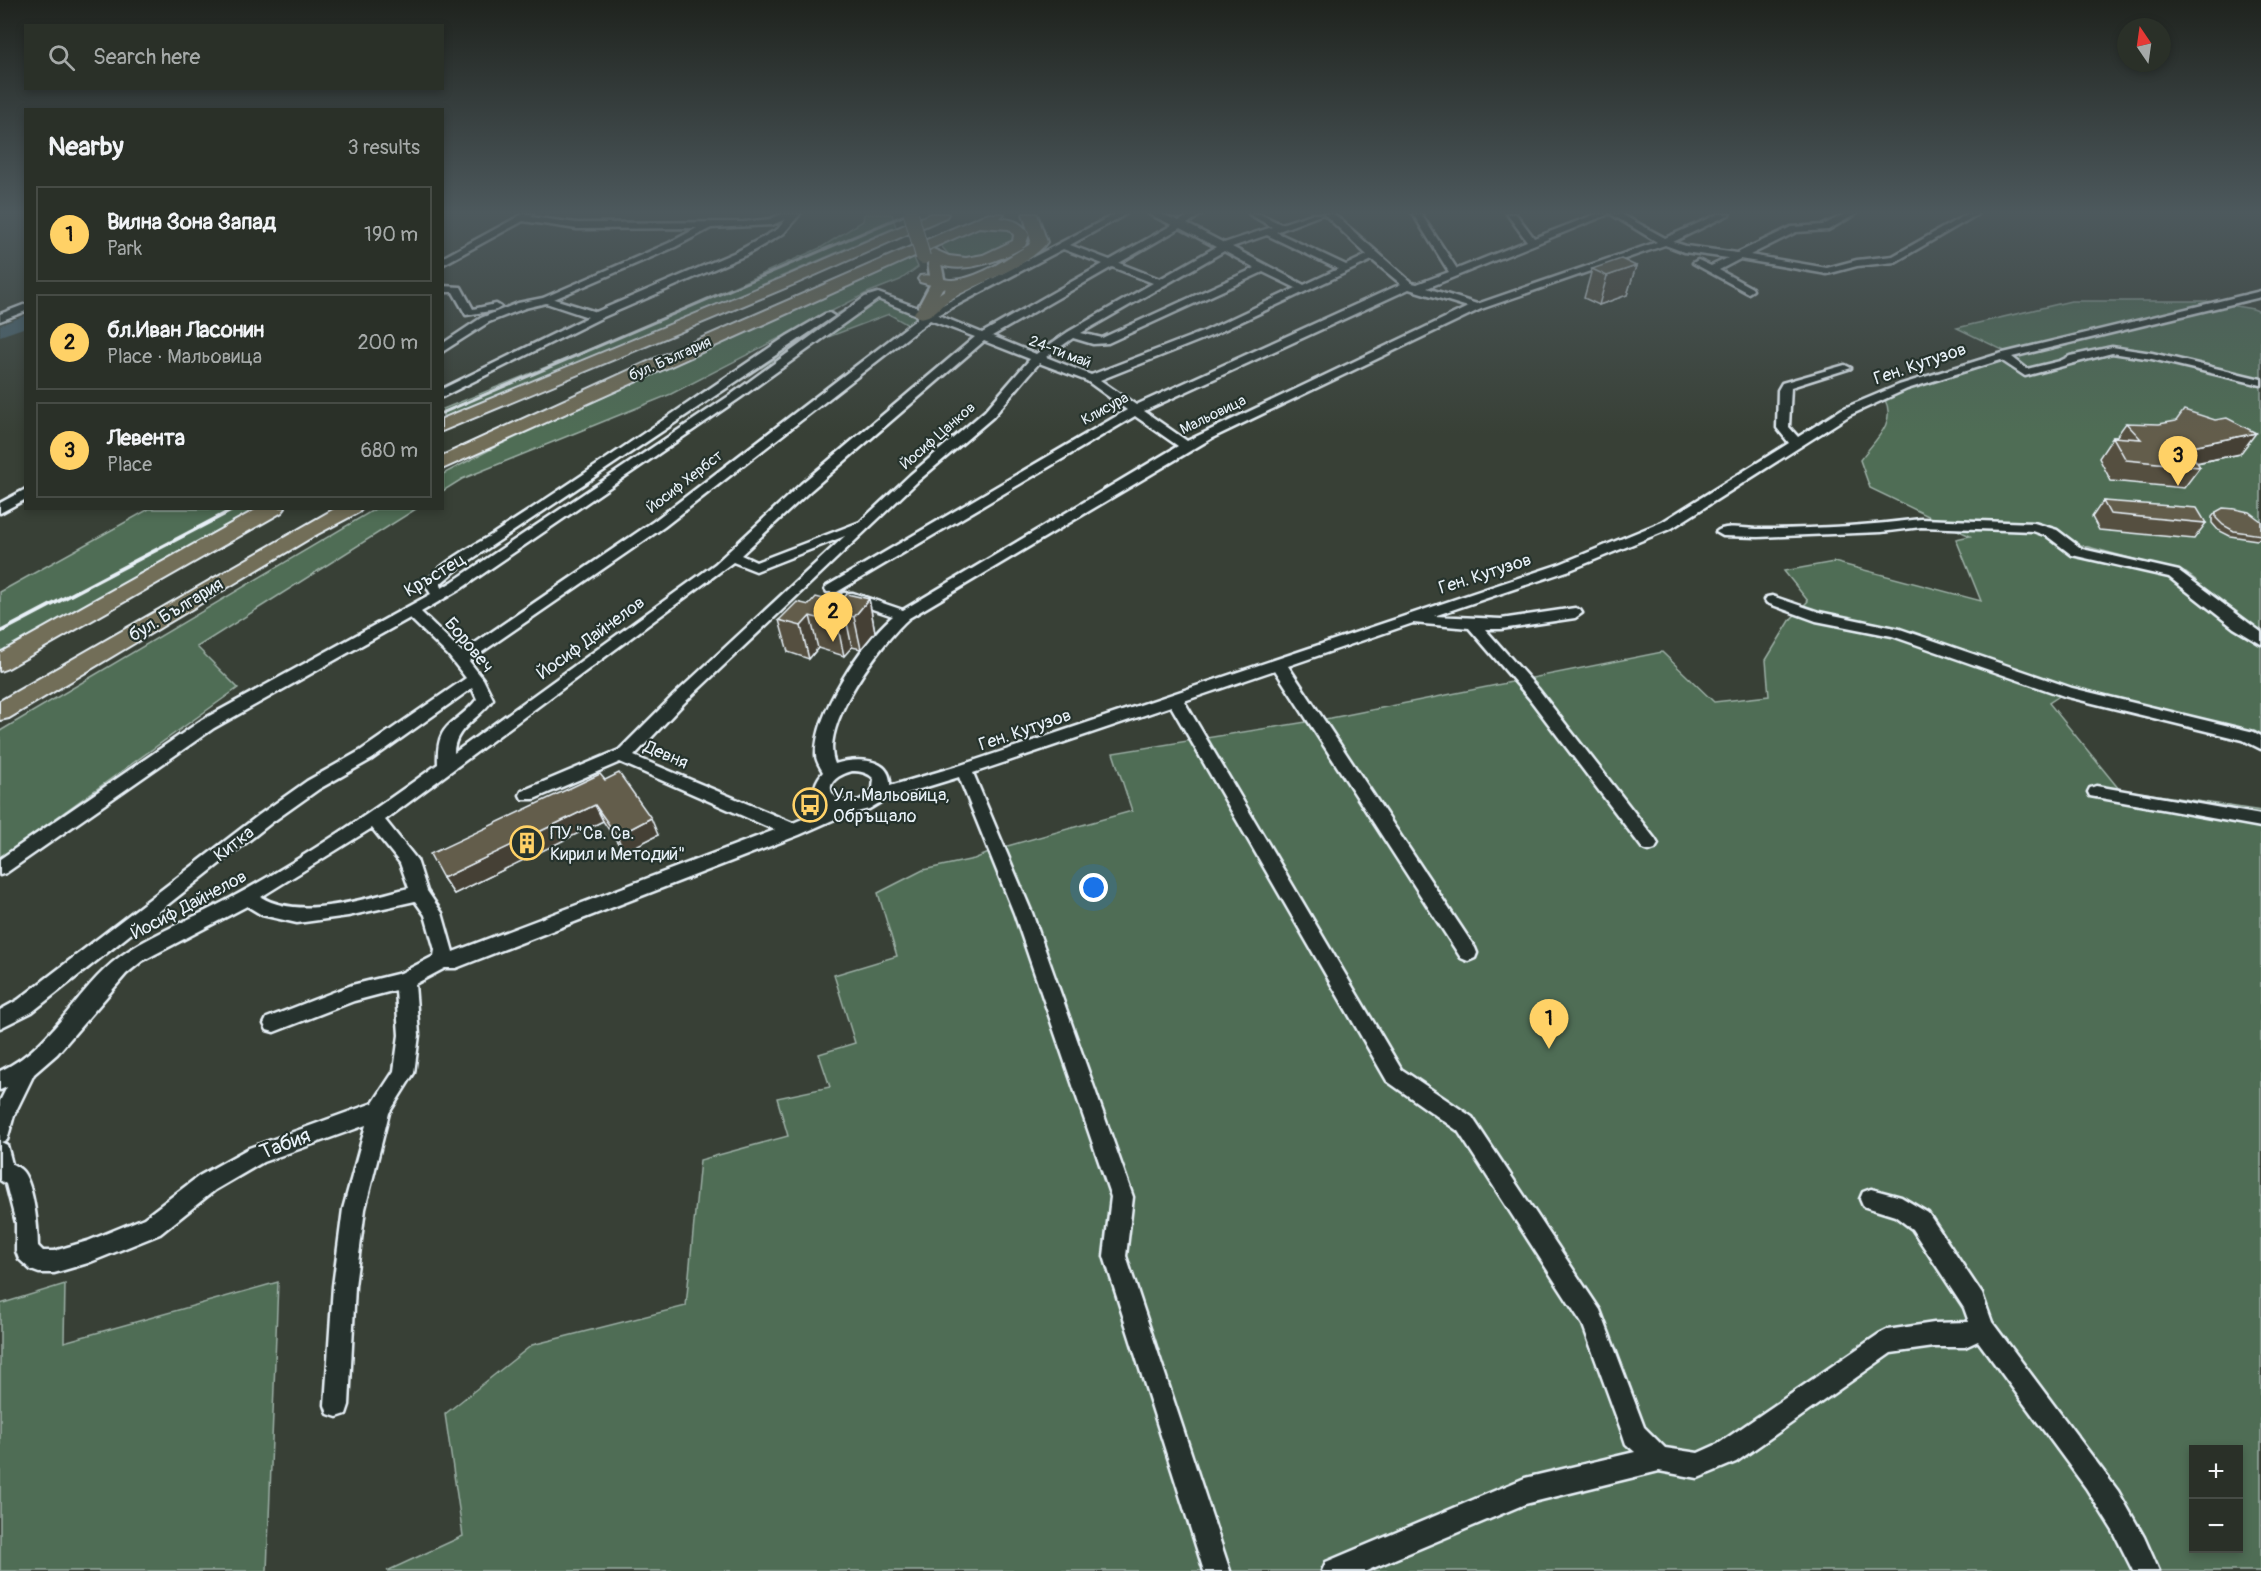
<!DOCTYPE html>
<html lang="en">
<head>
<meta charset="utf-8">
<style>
  body { margin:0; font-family:Pangolin,sans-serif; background:#323830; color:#f1f3f6 }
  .controls { position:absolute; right:18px; bottom:18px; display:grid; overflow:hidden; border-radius:0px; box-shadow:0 3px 9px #0003 }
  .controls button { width:54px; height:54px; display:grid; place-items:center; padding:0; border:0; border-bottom:2px solid #464b45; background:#2a3028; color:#f1f3f6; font:30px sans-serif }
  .compass { position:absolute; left:2117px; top:18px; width:54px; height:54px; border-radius:50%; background:#2a3028; box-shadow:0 3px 9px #0003; rotate:347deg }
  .you { position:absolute; left:1094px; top:888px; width:21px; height:21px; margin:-15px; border:4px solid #fff; border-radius:50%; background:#1a73e8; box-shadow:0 0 0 9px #1a73e833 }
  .badge { display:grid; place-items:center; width:39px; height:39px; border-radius:50%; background:#ffd166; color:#111; font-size:20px; font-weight:700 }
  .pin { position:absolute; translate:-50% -50px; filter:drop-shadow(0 2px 3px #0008) }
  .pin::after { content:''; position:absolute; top:32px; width:21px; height:18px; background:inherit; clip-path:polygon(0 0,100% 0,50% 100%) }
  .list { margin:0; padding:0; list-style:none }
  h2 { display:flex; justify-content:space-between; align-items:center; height:78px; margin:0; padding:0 24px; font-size:26px }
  h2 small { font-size:20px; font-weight:400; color:#a5a9a8 }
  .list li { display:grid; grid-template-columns:39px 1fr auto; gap:18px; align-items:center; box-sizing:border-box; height:96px; margin:0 12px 12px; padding:0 12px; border:2px solid #464b45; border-radius:0px }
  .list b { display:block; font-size:22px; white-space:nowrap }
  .list p { margin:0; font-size:20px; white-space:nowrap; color:#a5a9a8 }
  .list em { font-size:20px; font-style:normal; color:#a5a9a8 }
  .icon { flex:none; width:33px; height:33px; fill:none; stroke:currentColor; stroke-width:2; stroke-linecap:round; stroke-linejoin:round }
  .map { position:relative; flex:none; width:2261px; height:1571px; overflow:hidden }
  .search { position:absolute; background:#2a3028; box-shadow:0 3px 9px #0003; left:24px; top:24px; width:420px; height:66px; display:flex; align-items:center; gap:15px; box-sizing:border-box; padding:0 21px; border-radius:0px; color:#a5a9a8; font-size:22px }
  .panel { position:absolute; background:#2a3028; box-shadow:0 3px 9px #0003; left:24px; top:108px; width:420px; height:402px; border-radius:0px }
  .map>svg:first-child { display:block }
  .green { fill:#506d55; stroke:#9cafa6; stroke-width:1.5; fill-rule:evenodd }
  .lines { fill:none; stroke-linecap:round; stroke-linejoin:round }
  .river { fill:#4a646e; fill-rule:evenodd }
  .minor-casing { stroke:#e8f1f8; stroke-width:5 }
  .major-casing { stroke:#e8f1f8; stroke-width:5 }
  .highway-casing { stroke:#e8f1f8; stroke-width:4 }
  .minor { fill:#26332d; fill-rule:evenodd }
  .major { fill:#726e59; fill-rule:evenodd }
  .highway { fill:#726e59; fill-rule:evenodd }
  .rail-far1 { stroke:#e8f1f8; stroke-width:3 }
  .rail { stroke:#e8f1f8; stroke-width:4 }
  .major-bridge-casing { stroke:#e8f1f8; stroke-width:16; stroke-linecap:butt }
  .major-bridge { stroke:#726e59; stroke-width:14 }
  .wall { fill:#555041; stroke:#e8f1f8; stroke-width:1.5 }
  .shaded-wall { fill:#454135; stroke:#e8f1f8; stroke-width:1.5 }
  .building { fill:#635d4c; stroke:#e8f1f8; stroke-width:1.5 }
  .labels { text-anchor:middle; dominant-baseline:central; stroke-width:4.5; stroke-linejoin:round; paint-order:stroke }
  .far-street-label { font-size:15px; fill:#e8f1f8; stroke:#26332d }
  .street-label { font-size:18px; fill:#e8f1f8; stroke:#26332d }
  .poi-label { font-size:18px; fill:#e8f1f8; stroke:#26332d; text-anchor:start }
  .near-street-label { font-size:21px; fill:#e8f1f8; stroke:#26332d }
</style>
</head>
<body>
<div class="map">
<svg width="2261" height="1571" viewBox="0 0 2261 1571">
  <rect width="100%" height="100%" fill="#384036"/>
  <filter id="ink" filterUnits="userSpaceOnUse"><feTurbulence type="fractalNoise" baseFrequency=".0167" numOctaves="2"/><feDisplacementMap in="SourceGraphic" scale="12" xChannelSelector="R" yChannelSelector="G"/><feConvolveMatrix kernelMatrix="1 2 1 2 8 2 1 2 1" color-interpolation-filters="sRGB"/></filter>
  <g filter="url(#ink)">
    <path class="green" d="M864,214H892L896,227L443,422V409L634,331L822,247L863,221Z
      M987,225L1008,227L1016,236L1014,242L998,250L994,249L996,251L975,259L950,256L942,247L944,241L974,227Z
      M913,256L918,267L900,280L867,293L671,394L462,479L443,491V474L497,446Z
      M883,299L919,315L918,319L908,325L889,314L823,339L810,336L761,368L757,363L798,335L859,302L815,333Z
      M2071,301H2206L2253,309L2261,312V735L2224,731L2064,693L2049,703L2119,789L2261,811V1571H387L463,1536L445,1414L532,1345L686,1306L700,1160L788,1136L777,1098L830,1087L819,1054L855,1043L834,975L897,956L878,893L923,870L974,859L1004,847L1132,811L1113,753L1331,718L1662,652L1714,702L1769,696L1766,660L1791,619L1808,601L1784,571L1834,562L1981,601L1956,539L1970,536L1870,488L1860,460C1874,441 1897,423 1885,400L1888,393L2009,353L1957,328ZM2013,527L2058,531L2081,545L2186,573L2196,580L2074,554L2052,535L2015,530ZM2194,1450H2238V1548H2194Z
      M149,509H264L0,658V592Z
      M375,509H416L197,647L238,688L0,858V731Z
      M278,1282L267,1571H0V1304L65,1284L64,1342Z"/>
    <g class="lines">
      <path class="river" d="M26,315V327L0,336V325Z"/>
      <g class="minor-casing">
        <path id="minor" d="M523,214H533L531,217L577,223L744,222L770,219L782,214H800L784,233L746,255L601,318L442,397V389L588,317L546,303L525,308L489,322L442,352V344L481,318L518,303L543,298L669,243L697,228L577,229L523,221L442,265V258ZM786,219L778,229L738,251L596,312L554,299L675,247L711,228L772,225Z
          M1115,214H1126L1070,245L1110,260L1172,225L1149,214H1161L1179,221L1192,214H1202L1187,224L1224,243L1272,227L1249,214H1260L1281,224L1311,214H1323L1276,232L1346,265L1367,255L1324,214H1334L1412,283L1417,284L1449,272L1413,214H1421L1457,269L1527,241L1507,214H1516L1534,238L1596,214H1609L1427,288L1477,304L1657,242L1611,214H1621L1665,238L1719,214H1730L1673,242L1686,246L1737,253L1791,227L1823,225L1845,214H1856L1828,230L1796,232L1750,255L1827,268L1857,260L1893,256L1967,214H1978L1895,262L1857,266L1827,274L1740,259L1719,270L1752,288L1753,290L1748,293L1693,263L1698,260L1711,266L1728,258L1684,252L1665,245L1481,309L1212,438L909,618C882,642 818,726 835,764C854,758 892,756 890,786L958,766L1560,564L1662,522L1789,443L1777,428L1778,390L1782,383L1845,365L1851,368L1791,387L1789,427L1798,437L1842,409L1899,385L1999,354L2261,291V297L2012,357L2027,369L2060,361L2070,356L2112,347L2152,353L2261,379V385L2152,359L2112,353L2025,376L2001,360L1907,389L1850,415L1672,528L1570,570L1434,616L1501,619L1575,608L1580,610L1582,613L1575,618L1501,629H1485L1539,690L1655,839L1658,844L1655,849L1649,851L1643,849L1529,698L1469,628L1413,623L1288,666L1475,948L1477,953L1475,958L1468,961L1461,958L1275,670L1184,701L1401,1069L1472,1117L1600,1310L1644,1427L1665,1448L1698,1453L1718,1444L1879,1334L1887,1330L1934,1323L1969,1322L1964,1308L1912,1229L1895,1216L1863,1206L1860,1199L1863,1192L1871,1189L1901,1197L1928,1213L1982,1294L1992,1322L2118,1491L2144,1537L2159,1571H2133L2113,1531L2086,1488L1978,1341L1965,1347H1934L1891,1353L1736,1462L1698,1478L1659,1471L1525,1504L1366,1571H1322L1326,1562L1525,1478L1635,1452L1626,1444L1623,1435L1583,1325L1458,1131L1387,1081L1171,706L973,773L1032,913L1133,1197L1126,1256L1230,1571H1204L1104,1256L1111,1197L1014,913L959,777L884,800L869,809L844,815L799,835L479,959L456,968H445L415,984L419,1035L414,1073L389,1113L365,1209L355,1286L349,1405L346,1414L337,1417L328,1414L325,1405L333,1286L343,1209L366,1125L263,1162L215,1190L160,1234L88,1263L54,1273H39L31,1270L19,1259L16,1251V1223L6,1184L0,1180V1101L7,1087L0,1090V1071C58,1044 77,984 128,951C159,931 196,917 229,899C301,860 371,813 438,764C436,720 455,727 477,699L472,688L372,759L319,789L271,823L32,1012L0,1028V1010L18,1000L259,815L307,781L360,751L466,678L448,655L410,618L214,728L6,873L0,875V859L202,720L431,594L426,586C430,568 477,544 493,534C592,470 689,402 787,336L825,314L829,313L834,316L460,567L441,583L440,586L442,588L452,582L732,394L865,297L878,293L929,312ZM1180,228L1216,247L1160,279L1119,263ZM1267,235L1338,269L1304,285L1232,247ZM1063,249L1103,264L982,333L938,315ZM1224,251L1255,268L1102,338L1081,333ZM1372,260L1401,284L1136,405L1100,380L1213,335ZM1112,267L1153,283L1068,332L1036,354L992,336ZM1263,272L1296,288L1205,331L1091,375L1046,357L1073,338L1093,344L1108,343ZM1409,289L1468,307L1187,441L1144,411ZM878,299L917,315V319L654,521L462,652L421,612L462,588L740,398ZM930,320L975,337L801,484L715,564L454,753C454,727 480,719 493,699L483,679L469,661L664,527ZM984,341L1030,359L985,411L910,475L860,522L756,562L741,555L811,490ZM1039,363L1087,381L1127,410L827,586L825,589L827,592H837L1135,416L1178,446L903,610L853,593H843L841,596L843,599L893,616C862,643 815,712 816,755C816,761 820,766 823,772C813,784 809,800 826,809L793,823L634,756L684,703L918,481L993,417ZM845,536L674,695L619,750L522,791L520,795L522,799H534L620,762L775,830L453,952L442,913L427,891L417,860L385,820L733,562L756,571ZM852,771C860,771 868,772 874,779L873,789C851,821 803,785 852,771ZM372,828L400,863L409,888C366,898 301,921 261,897ZM415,901L425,915L435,950L434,956L401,973L352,985L267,1018L264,1024L267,1030L274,1032L354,1001L396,990L399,1035L394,1071L373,1103L249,1148L199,1176L144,1218L88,1241L54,1251H43L38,1246C38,1228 34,1187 23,1172C21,1169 16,1166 12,1164L7,1145L1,1142L7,1140L14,1115L34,1074L57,1054L126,974L142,961L247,906L262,915L297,923L348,916Z
          M442,286L461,287L473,309L496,304L501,307L496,310L466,315L453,292H442Z
          M26,304V311L0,321V314Z
          M26,489V499L0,513V503Z
          M1921,519L2034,523L2057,530L2082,549L2179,571L2261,632V644L2234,628L2169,577L2072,555L2047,536L2033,531L1921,527L1881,532L1758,537L1723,536L1716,532C1725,524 1745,529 1757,529C1811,529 1867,526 1921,519Z
          M1772,596L1819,612L1900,629L2072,688L2254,732L2261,736V749L2243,740L2064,696L1892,636L1816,621L1767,603L1765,600L1767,597Z
          M2096,786L2261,815V827L2090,796L2088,792L2090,788Z"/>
      </g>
      <g class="major-casing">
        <path id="major" d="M933,250L939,254L945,283L929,313L922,317L915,313L931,283L927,254Z"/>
      </g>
      <g class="highway-casing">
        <path id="highway" d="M930,214H948L946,217L797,283L442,431V419L785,277Z
          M986,214H1004L1000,218C1013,220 1023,222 1029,235L1025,246C1001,261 949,282 925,254L933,249L949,256L966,258L983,255L1013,241L1014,235L1009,229L979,227L442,469V456L652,360Z
          M1023,214H1037L1047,242C1028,268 975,283 948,301C940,306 934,315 925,317C921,318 920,318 916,316L914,313L916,310L946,289L920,282L918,279L920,276C931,273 941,280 952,280C980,279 1006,258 1029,245L1031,241Z
          M259,508H285L282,512L8,668L0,671V653Z
          M336,508H362L359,512L312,537L9,718L0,720V701Z"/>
      </g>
      <use href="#minor" class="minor"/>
      <use href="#major" class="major"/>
      <use href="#highway" class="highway"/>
      <path class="rail-far1" d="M442,413L907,214"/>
      <path class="rail" d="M0,632L236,508"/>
      <g class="major-bridge-casing">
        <path id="major-bridge" d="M911,214L923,257"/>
      </g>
      <use href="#major-bridge" class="major-bridge"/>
    </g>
    <path class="wall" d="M1636,266L1627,295L1599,305L1584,298L1592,269Z
      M2126,423L2240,454L2197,463L2200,467L2184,488L2111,481L2099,458L2113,437H2116Z
      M2103,501L2206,523L2194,539L2099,530L2092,517Z
      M2216,512L2261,521V538L2257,540L2230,536L2218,530L2212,523V517Z
      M869,599L875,632L861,649L852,647L844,656L818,648L809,659L788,652L779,620L809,605L839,603Z
      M605,780L658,835L624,852L603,821L454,894L443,878Z"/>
    <path class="shaded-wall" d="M1636,266L1627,295L1599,305L1607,276Z
      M2256,433L2240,454L2185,465L2187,447Z
      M869,599L875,632L861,649L854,617Z
      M845,614L852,647L844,656L837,623Z
      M810,616L818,648L809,659L801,626Z
      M595,805L603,821L454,894L443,878Z
      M651,818L658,835L624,852L617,836Z"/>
    <path class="building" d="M1621,259L1636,266L1607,276L1592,269Z
      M2184,410L2215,420L2227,418L2256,433L2187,447L2200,467L2126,460L2113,437L2141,439L2126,423L2159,424L2176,421Z
      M2103,501L2197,508L2206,523L2110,514Z
      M2223,508L2235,509L2249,512L2261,521V535L2234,531L2223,525L2216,518V512Z
      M847,594L869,599L854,617L845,614L837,623L810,616L801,626L779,620L797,602L809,605L816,597L839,603Z
      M619,773L651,818L617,836L595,805L443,878L430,854L600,774L605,780Z"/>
  </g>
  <linearGradient id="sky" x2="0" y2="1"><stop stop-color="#1f231e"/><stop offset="0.49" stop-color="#4d595d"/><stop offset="1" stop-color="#4d595d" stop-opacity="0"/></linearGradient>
  <rect width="2261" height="434" fill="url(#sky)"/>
  <defs>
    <g id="bus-ring" transform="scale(1.725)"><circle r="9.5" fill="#26332d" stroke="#ffd166" stroke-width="1.5"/><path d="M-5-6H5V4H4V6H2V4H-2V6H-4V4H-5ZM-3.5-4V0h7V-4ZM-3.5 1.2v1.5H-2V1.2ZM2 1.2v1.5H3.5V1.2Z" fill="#ffd166"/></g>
    <g id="building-ring" transform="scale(1.725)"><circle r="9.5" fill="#26332d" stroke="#ffd166" stroke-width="1.5"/><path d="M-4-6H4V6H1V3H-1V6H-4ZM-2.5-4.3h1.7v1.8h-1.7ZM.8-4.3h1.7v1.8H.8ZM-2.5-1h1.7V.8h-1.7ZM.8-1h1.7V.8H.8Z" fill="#ffd166"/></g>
  </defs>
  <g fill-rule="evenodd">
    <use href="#bus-ring" x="810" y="805"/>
    <use href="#building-ring" x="527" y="843"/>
  </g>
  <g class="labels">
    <g class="far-street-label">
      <text transform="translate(1060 352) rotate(21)">24-ти май</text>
      <text transform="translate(670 359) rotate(-24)">бул. България</text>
      <text transform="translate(1105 409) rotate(-29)">Клисура</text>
      <text transform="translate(1213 415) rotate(-26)">Мальовица</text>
      <text transform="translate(938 436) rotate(-41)">Йосиф Цанков</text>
      <text transform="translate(685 482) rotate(-38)">Йосиф Хербст</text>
    </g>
    <g class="street-label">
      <text transform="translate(1920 364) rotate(-19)">Ген. Кутузов</text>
      <text transform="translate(1485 574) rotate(-18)">Ген. Кутузов</text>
      <text transform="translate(435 575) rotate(-31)">Кръстец</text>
      <text transform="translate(176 610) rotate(-31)">бул. България</text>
      <text transform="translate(591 638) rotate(-36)">Йосиф Дайнелов</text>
      <text transform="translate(469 645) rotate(50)">Боровеч</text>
      <text transform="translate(1025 730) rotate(-19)">Ген. Кутузов</text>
      <text transform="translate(666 755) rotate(23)">Девня</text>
      <text transform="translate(234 844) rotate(-38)">Китка</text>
      <text transform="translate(189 905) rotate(-28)">Йосиф Дайнелов</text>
    </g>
    <g class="poi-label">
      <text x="833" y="795">Ул. Мальовица,<tspan x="833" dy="21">Обръщало</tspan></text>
      <text x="550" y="833">ПУ "Св. Св.<tspan x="550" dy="21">Кирил и Методий"</tspan></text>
    </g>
    <g class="near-street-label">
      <text transform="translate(285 1144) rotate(-21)">Табия</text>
    </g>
  </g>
</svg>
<div class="controls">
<button>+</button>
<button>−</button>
</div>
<svg class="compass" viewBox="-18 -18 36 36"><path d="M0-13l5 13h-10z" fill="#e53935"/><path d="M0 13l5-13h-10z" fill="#a5a9a8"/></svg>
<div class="you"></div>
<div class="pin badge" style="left:1549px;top:1049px">1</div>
<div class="pin badge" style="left:833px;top:642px">2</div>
<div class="pin badge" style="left:2178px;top:486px">3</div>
<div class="search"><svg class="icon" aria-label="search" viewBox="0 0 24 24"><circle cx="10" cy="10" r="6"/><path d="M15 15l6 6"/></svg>Search here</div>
<section class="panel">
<h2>Nearby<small>3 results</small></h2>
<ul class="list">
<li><span class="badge">1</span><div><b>Вилна Зона Запад</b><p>Park</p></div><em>190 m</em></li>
<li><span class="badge">2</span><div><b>бл.Иван Ласонин</b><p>Place · Мальовица</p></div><em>200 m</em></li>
<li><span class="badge">3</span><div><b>Левента</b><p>Place</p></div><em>680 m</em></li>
</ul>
</section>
</div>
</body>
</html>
